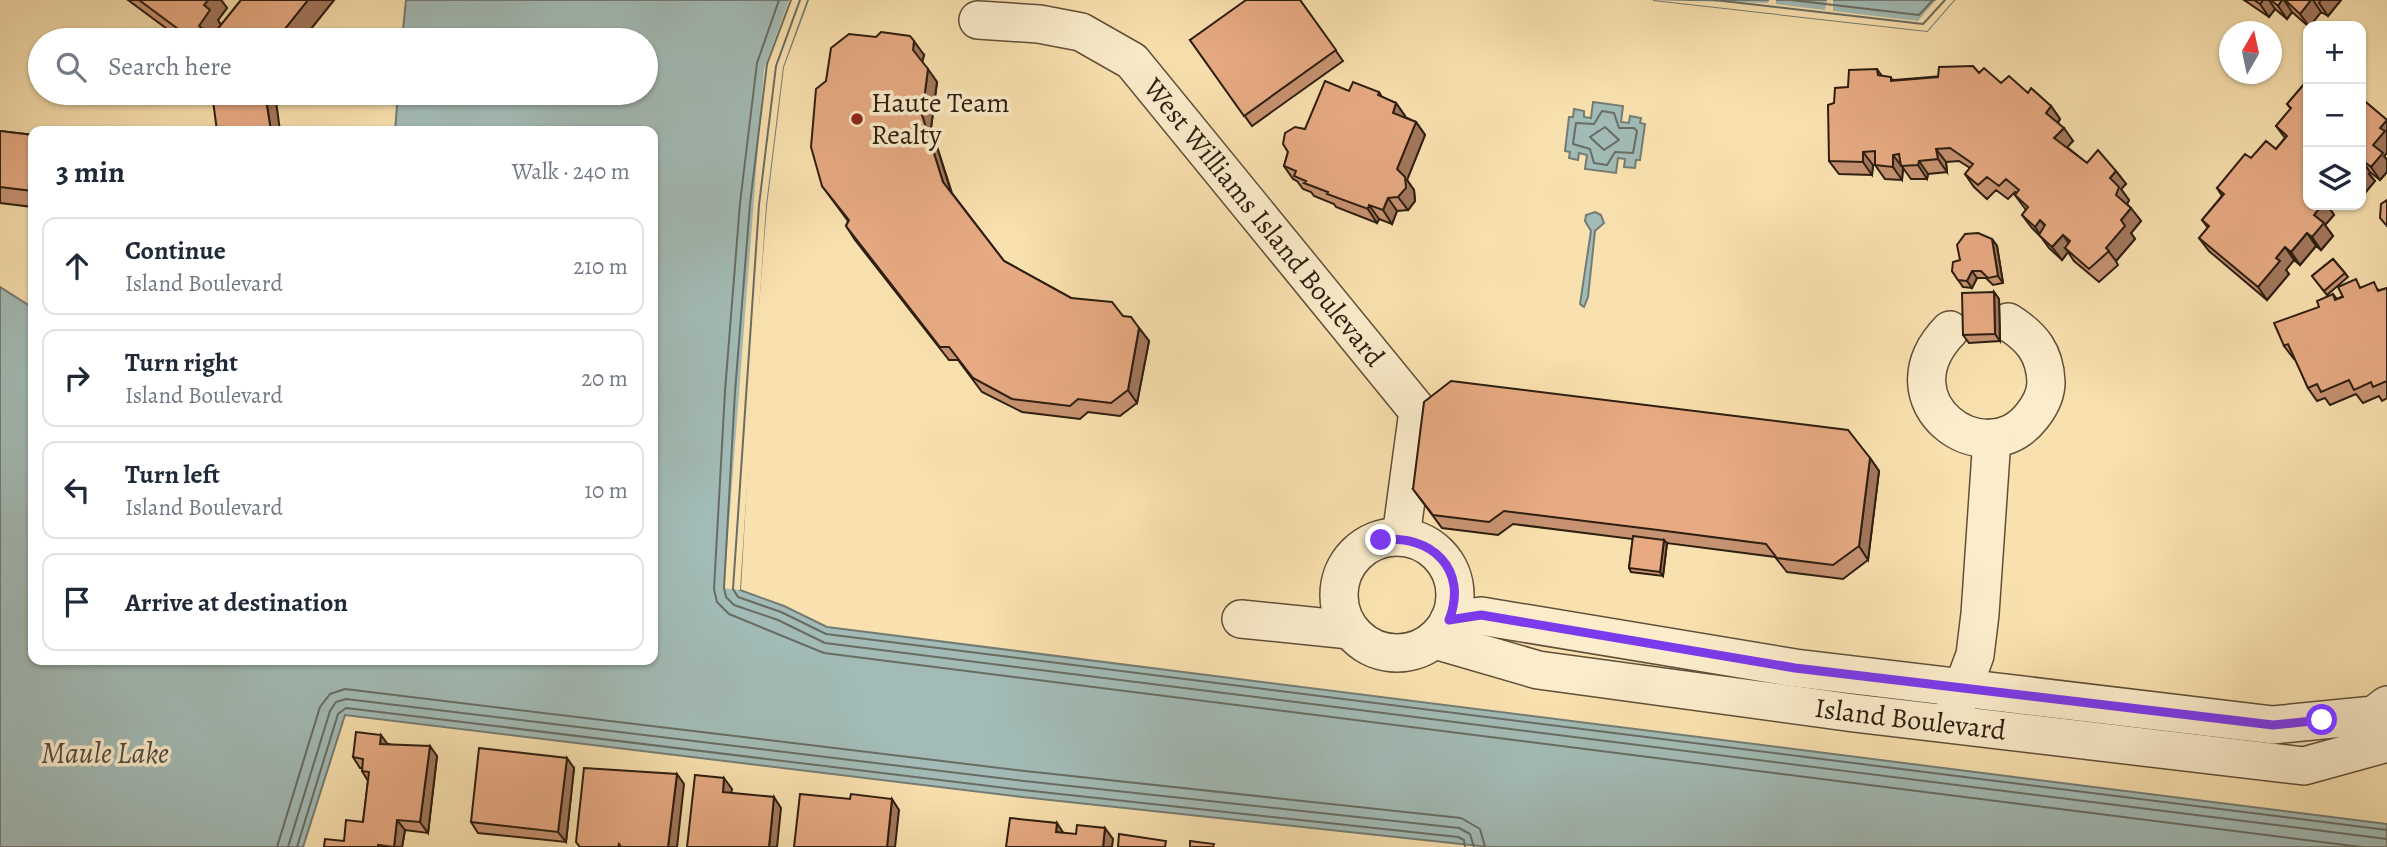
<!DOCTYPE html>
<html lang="en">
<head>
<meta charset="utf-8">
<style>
  body { margin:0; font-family:Alegreya,serif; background:#f2f2f3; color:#1f2937 }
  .controls { position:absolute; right:21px; top:21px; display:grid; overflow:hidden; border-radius:14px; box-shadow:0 2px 5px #0004 }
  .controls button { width:63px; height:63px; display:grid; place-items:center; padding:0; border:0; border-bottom:2px solid #e0e1e3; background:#fff; color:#1f2937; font:35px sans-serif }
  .compass { position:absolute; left:2219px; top:21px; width:63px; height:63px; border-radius:50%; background:#fff; box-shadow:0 2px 5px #0004; rotate:9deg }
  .stop { position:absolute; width:21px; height:21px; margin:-16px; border:5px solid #7c3aed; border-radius:50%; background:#fff }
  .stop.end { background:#7c3aed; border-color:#fff; box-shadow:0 2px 7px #0008 }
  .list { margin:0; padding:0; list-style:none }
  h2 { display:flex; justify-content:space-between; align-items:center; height:91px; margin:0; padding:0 28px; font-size:30px }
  h2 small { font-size:23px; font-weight:400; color:#747a83 }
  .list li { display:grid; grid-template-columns:46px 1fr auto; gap:21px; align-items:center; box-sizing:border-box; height:98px; margin:0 14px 14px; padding:0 14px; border:2px solid #e0e1e3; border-radius:14px }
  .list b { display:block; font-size:26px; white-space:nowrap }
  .list p { margin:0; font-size:23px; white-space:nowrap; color:#747a83 }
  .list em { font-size:23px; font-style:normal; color:#747a83 }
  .icon { flex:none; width:38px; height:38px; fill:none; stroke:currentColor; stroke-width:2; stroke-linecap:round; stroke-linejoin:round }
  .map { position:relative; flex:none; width:2387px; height:847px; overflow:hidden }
  .search { position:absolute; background:#fff; box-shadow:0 2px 5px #0004; left:28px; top:28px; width:630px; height:77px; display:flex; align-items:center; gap:18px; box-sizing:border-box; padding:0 24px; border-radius:38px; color:#747a83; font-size:26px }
  .panel { position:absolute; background:#fff; box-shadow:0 2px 5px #0004; left:28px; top:126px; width:630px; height:539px; border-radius:14px }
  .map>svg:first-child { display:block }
  .water { fill:#a2bbb6; stroke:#737c74; stroke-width:2 }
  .pier { fill:#f9e1af }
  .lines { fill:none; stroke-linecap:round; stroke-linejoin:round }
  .shore { stroke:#686c63; stroke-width:2 }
  .minor-casing { stroke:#604f38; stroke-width:40 }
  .minor { stroke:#fbeccb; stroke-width:37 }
  .wall { fill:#c79271; stroke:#2d1e10; stroke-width:2 }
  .shaded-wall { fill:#a2775c; stroke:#2d1e10; stroke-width:2 }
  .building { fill:#e7aa83; stroke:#2d1e10; stroke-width:2 }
  .route { stroke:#7c3aed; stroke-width:9 }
  .poi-dot { fill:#8f2418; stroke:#fbeccb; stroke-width:2.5 }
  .labels { text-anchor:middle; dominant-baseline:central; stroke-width:7; stroke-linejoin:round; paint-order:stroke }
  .poi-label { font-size:28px; fill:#2d1e10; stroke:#fbeccb; text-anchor:start }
  .street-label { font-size:28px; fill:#2d1e10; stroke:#fbeccb }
  .water-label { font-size:30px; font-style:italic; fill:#504d42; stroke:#fbeccb }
</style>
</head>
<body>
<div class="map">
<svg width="2387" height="847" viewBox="0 0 2387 847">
  <rect width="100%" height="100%" fill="#f9e1af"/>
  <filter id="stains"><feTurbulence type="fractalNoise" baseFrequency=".00286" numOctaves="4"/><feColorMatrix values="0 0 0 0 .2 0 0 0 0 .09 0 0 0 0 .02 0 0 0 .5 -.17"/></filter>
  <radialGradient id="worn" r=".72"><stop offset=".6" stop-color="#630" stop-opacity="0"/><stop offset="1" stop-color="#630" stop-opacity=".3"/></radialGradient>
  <path class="water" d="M406,0H808L783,67L766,206L751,393L740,590L784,606L827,627L2387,824V847H1489L1022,797L345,715L303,847H0V287L33,308V660H653V131H395L398,93H646V40H402Z
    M1653,0H1954L1927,31Z
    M1593,102L1623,106L1621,122L1629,123L1630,116L1641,118L1640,123L1645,124L1640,160H1636L1635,168L1624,167L1625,159L1618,158L1616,173L1585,169L1587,155L1579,153L1578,160L1569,158L1570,152L1565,151L1569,117H1573L1574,109L1584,111V117L1591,118Z
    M1595,212L1601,215L1604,223L1595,231L1588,297L1584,307L1580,304L1591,231L1585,221L1586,215Z"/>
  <path class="pier" d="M789,0H807L783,67L766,206L740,590L724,588L764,69Z
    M1653,0L1768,3L1769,0H1776V4L1825,10L1827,0H1833V11L1918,21L1936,0H1954L1927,31Z"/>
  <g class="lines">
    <path class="shore" d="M779,0L757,63L740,203L725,391L714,589L717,602L729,614L824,653L2361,847
      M791,0L767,64L750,204L735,392L724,588L726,597L734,605L778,620L825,643L2387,839
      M800,0L776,66L759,205L733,589L738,597L781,612L826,634L2387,830
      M1714,0L1923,24L1945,0
      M1791,0L1919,15L1933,0
      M1602,111L1614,113L1619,128H1634L1637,131L1633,153L1615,152L1607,165L1594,163L1590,149L1573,144L1576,123L1594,124Z
      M1605,127L1619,140L1604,150L1590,137Z
      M277,847L320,707L330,694L345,689L1025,771L1461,818L1480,829L1485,847
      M288,847L330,711L336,702L346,699L1024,781L1459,828L1470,834L1474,847
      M297,847L338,714L346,708L1023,790L1458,837L1464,840L1465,847"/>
    <g class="minor-casing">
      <g id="minor">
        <path id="s1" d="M978,20L1039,24L1081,32L1132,61L1418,411L1401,537"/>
        <path d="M1950,330C1880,402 1985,477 2032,416C2040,406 2046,394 2046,382C2045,353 2032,337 2008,322"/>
        <circle cx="1397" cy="595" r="58"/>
        <path d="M1241,619L1350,630"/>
        <path d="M1449,620L1481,616L1795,668L2273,725L2374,715L2387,705"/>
        <path id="s2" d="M1435,640L1538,670L1854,713L2304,766L2387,743"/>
        <path d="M1955,709L1975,655L1980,614L1992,438"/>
      </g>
    </g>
    <use href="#minor" class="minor"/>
  </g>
  <path class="wall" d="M128,0H221L227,8L218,20L221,25L241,0H334L302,40H182Z
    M1300,0L1343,61L1252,126L1190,40Z
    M2244,0H2341L2328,16L2321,12L2310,26H2308L2292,12L2287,19L2275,9L2269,17Z
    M924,55L922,62L937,82L931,128L952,193L1004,261L1071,298L1123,316L1139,328L1149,341L1137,403L1120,416L1088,412L1080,419L1022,412L982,392L958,360H949L855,240L846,226L848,221L822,186L826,81Z
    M1877,69L1882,76L1894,80L1979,73L2001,83L2028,93L2051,106L2060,119L2058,123L2073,141L2067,147L2087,163L2116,171L2126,184L2121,189L2129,200L2127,204L2141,221L2131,233L2135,239L2116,261L2118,265L2099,282L2074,261L2068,252L2062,260L2049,248L2041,237L2032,228L2022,215L2026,210L2015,195L2017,193L2015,192L2008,199L1996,190L1987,199L1974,187L1965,174L1970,168L1959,161L1946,162L1947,172L1928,174L1927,179H1911L1903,168L1902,180L1885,179L1875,165H1873L1872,175L1839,174L1829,161L1848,87Z
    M2305,83L2308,205H2329L2328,206L2334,215L2325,225L2333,236L2321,250L2316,246L2300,265L2294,260L2286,270L2289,274L2267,300L2209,251L2199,238L2208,228L2202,220L2222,196L2217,188L2251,158L2276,149L2285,138L2276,126L2291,109L2287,104Z
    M1349,91L1379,92L1382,97L1396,103L1405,116V117L1416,122L1425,135L1407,180L1414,190L1415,201L1408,210L1397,211L1392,224L1379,219L1377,223L1336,207L1334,204L1314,196L1311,192L1303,189L1297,181L1293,179L1284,166L1288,152L1305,129Z
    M2361,98L2387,120V153L2384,156L2387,160V172L2380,180L2370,172L2369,174L2375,181L2364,194L2361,191Z
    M0,131L33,135V207L0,203Z
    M1992,239L1997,246L2003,283L1993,285L1986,278H1977L1972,288L1963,287L1952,271L1960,260Z
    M2333,259L2348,277L2327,295L2312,276Z
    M2362,287L2380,290L2387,288V398L2382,401L2379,396L2363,403L2356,394L2330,405L2325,398L2317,401L2308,388L2295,358L2294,359L2284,346L2333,294L2337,299Z
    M1994,292L1999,299L2000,341L1969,343L1963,335Z
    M1870,458L1879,471L1868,560L1843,579L1787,572L1775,557L1667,543L1663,576L1631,572L1629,568L1633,539L1513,524L1498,535L1442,528L1413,489Z
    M388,744L437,756L428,833L405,830L402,847H324L344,841L363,822L368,781L362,771V768H360L353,757Z
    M574,768L566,842L478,833L471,822Z"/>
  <path class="shaded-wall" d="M208,0H221L227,8L218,20L222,27L213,40L199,26L204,5Z
    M308,0H334L302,40H276Z
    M2263,0H2269L2275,9L2269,17L2260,4Z
    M2282,0H2284L2292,12L2287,19L2278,6Z
    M2311,0H2313L2321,12L2310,26H2309L2300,14Z
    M2321,0H2341L2328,16L2319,3Z
    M914,41L924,55L922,63L913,50Z
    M928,69L937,82L931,128L952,195L943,182L922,115Z
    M265,93H275L280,131H271Z
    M1396,103L1405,116L1402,126L1393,113Z
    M2051,106L2060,119L2055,126L2046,113Z
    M2387,120V153L2384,156L2387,160V172L2380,180L2371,167L2373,145L2380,128Z
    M1416,122L1425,135L1407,180L1414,190L1415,201L1408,210L1398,197L1397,169Z
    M2064,128L2073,141L2064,151L2054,138Z
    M1936,149L1946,162L1947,172L1938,159Z
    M1863,152L1873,165L1872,175L1863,162Z
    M1893,155L1903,168L1902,180L1893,167Z
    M2361,159L2370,172L2369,174L2375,181L2364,194L2361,189Z
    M1919,161L1928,174L1927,179L1918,165Z
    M2116,171L2126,184L2121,189L2129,200L2125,208L2116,195L2110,178Z
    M1388,198L1397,211L1392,224L1383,210Z
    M1369,205L1379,219L1377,223L1368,209Z
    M2322,205H2329L2328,206L2334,215L2325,225L2333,236L2321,250L2312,237L2314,215Z
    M2131,208L2141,221L2131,233L2135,239L2116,261L2106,248L2121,220Z
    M2040,220L2050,233L2044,240L2035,227Z
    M2307,233L2316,246L2300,265L2291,252Z
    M2063,235L2072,248H2065L2068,252L2062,260L2052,247Z
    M1992,239L1997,246L2003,283L1998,276Z
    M2285,247L2294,260L2286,270L2289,274L2267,300L2258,287L2276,258Z
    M1972,271L1977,278L1972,288L1967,281Z
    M1994,292L1999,299L2000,341L1995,334Z
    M1139,328L1149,341L1137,403L1128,390Z
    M1870,458L1879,471L1868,560L1859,546Z
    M1664,540L1667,543L1663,576L1660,572Z
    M381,735L389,746L380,744Z
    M430,746L437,756L428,833L420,822Z
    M567,758L574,768L566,842L558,832Z
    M677,774L684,784L677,847H668Z
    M724,778L732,789L730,802L723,792Z
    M774,797L781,808L777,847H769Z
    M892,799L899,810L895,847H887Z
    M397,820L405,830L402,847H394Z
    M1057,823L1064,834L1056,832Z
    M1105,828L1113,839L1112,847H1103Z"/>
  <path class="building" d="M139,0H208L204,5L210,10L199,26L212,36L241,0H308L276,40H193Z
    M1246,0H1300L1336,50L1244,116L1190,40Z
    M2254,0H2263L2260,4Z
    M2271,0H2282L2278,6Z
    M2285,0H2311L2300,14Z
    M881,32L910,36L914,41L913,50L928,69L922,115L943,182L1004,261L1071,298L1112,302L1123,316L1131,317L1139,328L1128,390L1111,403L1078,399L1070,406L1012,399L973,378L949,347H940L846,226L849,220L822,186L811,147L816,89L826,81L831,48L849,34L876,37Z
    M1973,66L1979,73L1984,68L2001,83L2009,76L2028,93L2031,88L2051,106L2046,113L2064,128L2054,138L2087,163L2098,150L2116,171L2110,178L2119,187L2116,195L2131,208L2121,220L2125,226L2106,248L2109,251L2089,269L2065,248L2070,241L2063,235L2052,247L2039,235L2045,225L2040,220L2035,227L2022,215L2028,207L2015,195L2019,190L2006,179L1999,186L1987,177L1978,185L1965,174L1973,164L1950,148L1936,149L1938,159L1919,161L1918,165L1901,166L1899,154L1893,155V167L1875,165V151L1863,152V162L1829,161L1828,105L1834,103L1835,88L1848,87L1849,70L1877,69L1878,75L1891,77V81L1938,77L1939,67Z
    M1325,81L1349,91L1353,82L1379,92L1378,95L1396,103L1393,113L1416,122L1397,169L1405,177L1406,188L1398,197L1388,198L1383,210L1369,205L1368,209L1327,194L1328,192L1304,183L1306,181L1294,176L1296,171L1284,166L1288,152L1283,144L1285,133L1295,127L1305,129Z
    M2305,83L2308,85V205H2322L2314,215L2324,223L2312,237L2307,233L2291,252L2285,247L2276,258L2280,261L2258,287L2199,238L2209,226L2202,220L2224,194L2217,188L2245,154L2251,158L2266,141L2276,149L2287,136L2276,126L2291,108L2287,104Z
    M212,93H265L271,131H217Z
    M2361,98L2387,120L2380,128L2385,131L2373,145L2383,153L2371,167L2361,159Z
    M0,131L33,135V191L0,187Z
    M2361,164L2365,168L2361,174Z
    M2387,200V226L2380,218L2381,204Z
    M1978,233L1992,239L1998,276L1988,278L1981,271H1972L1967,281L1958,280L1952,271L1953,262L1960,260L1957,245L1965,234Z
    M2333,259L2345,273L2324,291L2312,276Z
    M2356,279L2360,288L2374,282L2378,291L2387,288V381L2373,387L2371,382L2354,390L2349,380L2321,392L2317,384L2308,388L2288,344L2284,346L2274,323L2319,307L2317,301L2333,294L2335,300L2343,297L2338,287Z
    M1994,292L1995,334L1963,335L1962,293Z
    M1451,381L1848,430L1870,458L1859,546L1833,565L1777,558L1766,544L1658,530L1504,511L1489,522L1433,515L1413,489L1424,402Z
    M1633,536L1664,540L1660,572L1629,568Z
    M356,732L381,735L380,744L430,746L420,822L397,820L394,847L378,845V847H324L325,839L344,841L346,820L363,822L369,772L362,771L363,759L353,757Z
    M479,748L567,758L558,832L471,822Z
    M584,768L677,774L668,847H621L619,844L618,847H580L576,842Z
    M695,775L724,778L723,792L774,797L769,847H687Z
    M800,794L850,799L851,794L892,799L887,847H794Z
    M1010,818L1057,823L1056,832L1076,834L1077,825L1105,828L1103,847H1006Z
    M1119,834L1166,841L1165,847H1118Z
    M1190,841L1214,844L1213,847H1190Z"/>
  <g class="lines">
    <path class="route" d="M1381,540C1431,534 1469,569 1449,620L1481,615L1795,668L2273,725L2322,720"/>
  </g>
  <circle class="poi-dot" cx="857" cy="119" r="7"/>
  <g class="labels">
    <g class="poi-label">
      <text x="871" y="103">Haute Team<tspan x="871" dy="32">Realty</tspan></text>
    </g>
    <g class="street-label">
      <text stroke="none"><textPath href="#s1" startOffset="371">West Williams Island Boulevard</textPath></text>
      <text stroke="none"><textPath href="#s2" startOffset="483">Island Boulevard</textPath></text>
    </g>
    <g class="water-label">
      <text x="105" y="753">Maule Lake</text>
    </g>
  </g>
  <rect width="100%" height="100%" filter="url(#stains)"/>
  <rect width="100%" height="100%" fill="url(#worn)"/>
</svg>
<div class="controls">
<button>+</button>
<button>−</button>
<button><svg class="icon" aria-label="layers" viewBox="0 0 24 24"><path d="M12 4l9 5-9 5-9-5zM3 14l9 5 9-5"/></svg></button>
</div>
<svg class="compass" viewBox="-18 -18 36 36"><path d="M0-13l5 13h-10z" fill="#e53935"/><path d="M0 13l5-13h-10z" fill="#747a83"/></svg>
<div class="stop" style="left:2322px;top:720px"></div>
<div class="stop end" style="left:1381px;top:540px"></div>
<div class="search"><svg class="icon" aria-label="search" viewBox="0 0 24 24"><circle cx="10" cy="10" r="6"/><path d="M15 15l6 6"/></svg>Search here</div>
<section class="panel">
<h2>3 min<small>Walk · 240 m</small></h2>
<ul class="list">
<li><svg class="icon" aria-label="ahead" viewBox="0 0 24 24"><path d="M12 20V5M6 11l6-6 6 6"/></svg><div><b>Continue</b><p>Island Boulevard</p></div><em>210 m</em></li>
<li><svg class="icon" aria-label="right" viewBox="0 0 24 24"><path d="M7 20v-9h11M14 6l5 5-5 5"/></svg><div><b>Turn right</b><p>Island Boulevard</p></div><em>20 m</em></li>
<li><svg class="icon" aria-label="left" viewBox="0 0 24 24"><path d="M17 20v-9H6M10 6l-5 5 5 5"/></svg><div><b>Turn left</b><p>Island Boulevard</p></div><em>10 m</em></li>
<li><svg class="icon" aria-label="arrive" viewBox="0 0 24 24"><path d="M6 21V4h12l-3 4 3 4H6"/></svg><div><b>Arrive at destination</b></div></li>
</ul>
</section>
</div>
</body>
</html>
